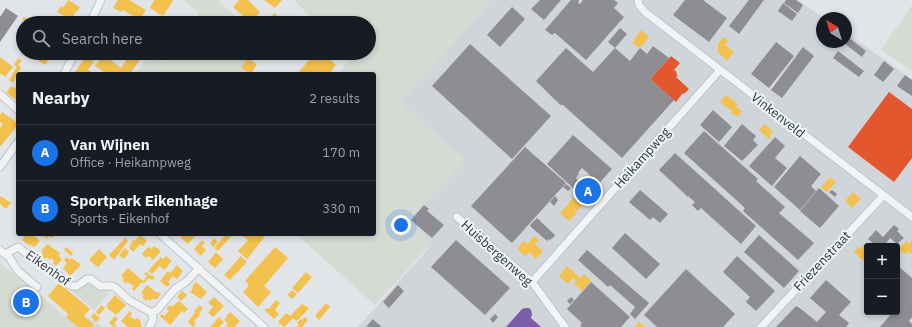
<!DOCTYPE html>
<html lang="en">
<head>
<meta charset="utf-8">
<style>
  body { margin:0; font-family:"IBM Plex Sans",sans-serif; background:#20242c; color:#f1f3f6 }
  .controls { position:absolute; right:12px; bottom:12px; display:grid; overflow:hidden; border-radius:4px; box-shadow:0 2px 6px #0003 }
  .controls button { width:36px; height:36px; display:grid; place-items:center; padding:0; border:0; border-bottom:1px solid #363941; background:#171b24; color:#f1f3f6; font:20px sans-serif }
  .compass { position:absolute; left:816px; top:12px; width:36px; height:36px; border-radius:50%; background:#171b24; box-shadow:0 2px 6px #0003; rotate:322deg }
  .you { position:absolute; left:401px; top:225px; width:14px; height:14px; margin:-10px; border:3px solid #fff; border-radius:50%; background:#1a73e8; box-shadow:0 0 0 6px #1a73e833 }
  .badge { display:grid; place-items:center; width:26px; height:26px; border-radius:50%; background:#1a73e8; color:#fff; font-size:13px; font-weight:700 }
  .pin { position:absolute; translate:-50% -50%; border:2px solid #fff; box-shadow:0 1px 4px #0006 }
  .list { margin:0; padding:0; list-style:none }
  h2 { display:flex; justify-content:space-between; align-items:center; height:52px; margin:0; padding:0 16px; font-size:17px }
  h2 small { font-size:13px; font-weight:400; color:#9ea1a6 }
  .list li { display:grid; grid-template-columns:26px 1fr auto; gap:12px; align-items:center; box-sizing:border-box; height:56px; padding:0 16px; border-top:1px solid #363941 }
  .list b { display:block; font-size:15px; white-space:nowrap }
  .list p { margin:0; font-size:13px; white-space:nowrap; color:#9ea1a6 }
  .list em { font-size:13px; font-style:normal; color:#9ea1a6 }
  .icon { flex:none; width:22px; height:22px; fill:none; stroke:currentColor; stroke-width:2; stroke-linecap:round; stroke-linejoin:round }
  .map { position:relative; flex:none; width:912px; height:327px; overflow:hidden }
  .search { position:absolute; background:#171b24; box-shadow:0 2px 6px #0003; left:16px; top:16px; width:360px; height:44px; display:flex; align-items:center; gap:10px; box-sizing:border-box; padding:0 14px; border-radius:22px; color:#9ea1a6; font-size:15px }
  .panel { position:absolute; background:#171b24; box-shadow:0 2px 6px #0003; left:16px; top:72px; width:360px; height:164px; border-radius:4px }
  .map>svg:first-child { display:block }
  .built { fill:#d0d5da; fill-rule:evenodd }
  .green { fill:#d4dbd2 }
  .homes { fill:#f2c14e }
  .shops { fill:#e4572e }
  .offices { fill:#7b5ea7 }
  .industry { fill:#8d8d92; fill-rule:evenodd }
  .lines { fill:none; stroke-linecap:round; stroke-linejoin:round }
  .minor-casing { stroke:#c0c3c5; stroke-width:9 }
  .minor { stroke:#f1f3f4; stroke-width:7 }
  .labels { text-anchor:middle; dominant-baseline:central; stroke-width:4; stroke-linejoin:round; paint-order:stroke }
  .street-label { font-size:13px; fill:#283641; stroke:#eff4f7 }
</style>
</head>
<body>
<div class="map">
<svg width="912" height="327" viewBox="0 0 912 327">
  <rect width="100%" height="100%" fill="#e2e5e7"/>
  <path class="built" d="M489,0H798L824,18H822V42H846V33L912,79V327H358L429,248L405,218L398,102ZM867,246H897V312H867Z"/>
  <path class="green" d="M183,0H221L219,2L244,23H193L199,13Z
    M294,0H492L473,23L400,102L466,160L409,221L431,244L375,305L296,234H374V74H338L351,58L346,53H369V23H316Z
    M912,5V71L881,50Z
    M150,53H154L168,61L173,53H259L244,74H135Z
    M0,263L79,327L89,317L102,327H0Z
    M86,283C95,283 98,291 108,290V294L94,310L71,290L78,289Z"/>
  <path class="homes" d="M68,0L80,7L77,12L76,11L73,17L70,15L68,18L57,12L61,6L63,8Z
    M118,0H129L146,10L140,20L123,10L121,12L113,8Z
    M154,0H172L173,1L163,16L150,8Z
    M239,0H248L260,12L251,23L233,7Z
    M264,0H282L275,8Z
    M274,13L283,20L280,23H273L269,19Z
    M24,17L28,19L29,17L34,20L32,23H27L22,19Z
    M54,17L62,22L61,23H55L52,20Z
    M640,31H642L649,37L640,48L632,43Z
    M723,37L728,41L725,45L734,52L727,61L717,51L719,47L717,46Z
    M43,53H49L50,55L46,65L38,61Z
    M92,53H113L109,59L121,68L131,53H143L145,54L143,55L130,74H107L95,66L100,59Z
    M315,53H322L336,65L329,74H297Z
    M86,56L94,61L88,70L91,72L90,74H77L75,72Z
    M0,57L13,67L5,77L2,74L0,75Z
    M18,58L22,61L18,65L21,67L13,83L9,80L17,67L14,65Z
    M247,58L257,64L251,74L241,68Z
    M11,86L18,90V101L6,93Z
    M726,95L738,104L736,107L742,111L738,117L731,113L732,111L720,102Z
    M2,112L18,123V125L0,147V128L3,124L0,122V115Z
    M764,124L773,131L769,135L771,136L769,139L759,130Z
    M830,177L836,182L827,192L821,187Z
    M853,192L861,199L852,208L845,201Z
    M1,196L11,203L6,209L0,204V198Z
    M574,197L583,205L575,212L577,213L569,221L560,213Z
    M25,234H33L40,241L34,247L31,245L30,246L22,240L26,235Z
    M41,234H51L54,236L52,238L49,236L47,239Z
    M184,234H195L196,235L188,244L181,238Z
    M226,234H233L218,251L214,248Z
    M240,234H267L247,259L238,251L248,240Z
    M140,235L147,241L143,246L140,244L133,252L129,248L133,240L135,241Z
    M534,236L539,240L535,244L543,251L536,259L529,252L525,256L517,249L524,241L527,244Z
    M125,238L128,241L114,260L109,255Z
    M214,238L218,242L213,247L210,244Z
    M202,240L205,243L202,246L206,250L201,256L194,249Z
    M912,240V254L909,251L906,254L898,250L906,241L909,244Z
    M867,242L871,246H867V258L864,261L854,252L858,247L861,249Z
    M47,244L60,253L59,256L62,259L56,266L53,263L54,261L51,258L50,260L47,257L46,259L41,256L43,254L41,251Z
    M154,246L161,251L153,260L149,256L146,258L142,254L148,247L151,249Z
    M66,247L73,253L71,256L64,250Z
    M275,247L288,258L264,286L271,292L258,307L243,292L249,285L245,281Z
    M125,248L129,252L124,259L119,255Z
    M99,249L107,257L98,267L89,260Z
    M216,252L223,259L215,268L208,262Z
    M166,256L172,261L164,270L160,266L152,274L148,271L161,257L163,259Z
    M241,256L247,262L230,280L224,275Z
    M67,257L70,260L72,258L81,265L70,276L63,268L67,263L64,260Z
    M177,265L183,271L177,279L173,276L168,282L170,284L167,287L160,281L168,271L170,273Z
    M567,266L580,278L584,274L591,281L582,291L574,284L576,281L573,278L568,284L559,276Z
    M128,268L143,281L147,276L144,274L146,272L151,276L152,275L155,277L152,280L149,278L144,283L142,282L134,291L132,289L134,286L128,282L126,284L122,280L124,278L121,276Z
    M306,272L312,277L298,293L292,288Z
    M196,282L207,292L201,299L190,292L193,288L192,287Z
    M59,283L90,309L84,316L94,325L92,327H78L66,317L68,314L48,296Z
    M147,285L157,293L158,292L161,294L156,300L153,298L150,301L148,299L146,301L142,297L144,295L141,293Z
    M292,290L297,294L292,299L287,295Z
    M182,291L187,295L181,301L177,297Z
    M115,295L126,305L116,315L107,308L108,307L106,306Z
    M214,297L224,306L213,317L208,313L213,307L208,303Z
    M276,300L280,303L275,310L279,314L274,319L264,310L267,308L268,309L271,306Z
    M179,301L188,309L184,313L182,311L170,325L160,316L162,314L164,316L169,311L166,309L170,305L172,307Z
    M326,303L330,307L319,320L315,316Z
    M302,304L309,308L297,321L293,318L284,327L278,322L286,313L290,316Z
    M101,305L105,308L99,315L96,312Z
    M200,305L203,308L199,314L200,315L194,321L196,323L193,327L188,322L195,312L194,311Z
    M130,311L132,313L130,316L135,320L137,318L141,321L140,324L142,326L141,327H128L121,321Z
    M230,312L240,321L234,327H228L226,325L228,323L224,320Z
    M94,313L100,318L96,322L91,317Z
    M115,316L118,319L114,323L117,326L113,327L109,323Z
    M219,317L224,322L219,327H210Z
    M305,317L308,320L302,327H296L299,325L297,323L301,319L302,320Z
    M639,322L645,327H634Z"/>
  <path class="shops" d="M671,56L680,63L673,71L675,70L677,73L676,74L678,75L676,77L689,89L684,94L683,93L676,102L650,79Z
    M889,92L912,109V158L894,182L848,147Z"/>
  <path class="offices" d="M525,308H529L531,310L532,314L531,318L541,327H506L522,309Z"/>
  <path class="industry" d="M540,0H561L544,20L531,9Z
    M571,0H578L579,1L578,3L580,4L583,0H614L618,3L614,8L624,17L586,60L555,33L552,35L545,30Z
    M685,0H703L727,18L709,42L673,15Z
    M749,0H764L739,34L729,26Z
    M786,0H796L803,5L798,13L784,3Z
    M783,3L797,14L792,21L778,11Z
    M512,7L525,19L500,47L487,35Z
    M6,8L18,16L0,42V17Z
    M620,28L627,34L615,48L608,42Z
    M848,37L866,51L862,57L844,43L846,42Z
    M776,42L794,56L769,88L751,74Z
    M470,44L551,116L512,159L432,86Z
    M653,46L669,58L650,79L674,100L622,158L563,105H561L557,102L558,101H556L536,81L566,48L593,72L615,48L630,61L640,48L647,54Z
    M803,47L814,56L782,98L771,90Z
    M838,51L864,71L859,77L833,58Z
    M884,61L894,69L883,82L874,75Z
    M905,75L912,80V96L897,86Z
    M713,110L732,127L719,142L700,125Z
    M742,124L756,136L753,140L758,145L742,161L724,146Z
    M704,131L758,179L756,181L785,207L779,213L814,243L798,260L743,211L745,208L684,153Z
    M573,135L612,169L585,199L547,164ZM582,168L590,175L587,179L585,177L580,184L576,178L579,174L578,173Z
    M775,137L785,146L775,158L787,168L772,186L749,166Z
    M525,147L566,183L512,243L471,206Z
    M675,153L756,226L741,244L701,208L698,211L692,205L695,202L688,196L687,197L686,195L659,170Z
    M800,156L821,174L811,186L816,191L800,210L774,187Z
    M566,184L571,188L568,191L563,187Z
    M819,188L839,206L820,228L800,211Z
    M640,190L668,214L660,223L653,217L650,220L629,202Z
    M832,190L837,194L835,197L829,192Z
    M555,196L558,200L554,206L550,202Z
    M424,205L429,209L427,211L444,225L432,238L411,220Z
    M537,218L554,234L555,236L550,240L549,239L547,241L531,227L530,225Z
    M894,225L899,229L897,231L904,238L897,244L890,238L884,246H876L868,239L876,230L883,237Z
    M625,233L660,264L646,279L612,248Z
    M759,235L799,271L784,288L744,252Z
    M456,240L510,288L485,315L431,267Z
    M587,250L649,303L635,319L630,314L635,307L610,285L608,287L578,260Z
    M737,256L775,291L756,311L746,302L750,297L723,272Z
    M897,265L912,278V317L909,321L912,324V327H880L893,312H897Z
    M686,269L735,314L723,327H657L644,315Z
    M826,280L851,302L839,315L849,323L846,327H776L796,306L801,309L817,322L826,312L810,298Z
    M591,282L630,317L621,327H582L580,325L582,323L567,309Z
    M398,285L404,291L389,308L383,302Z
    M571,297L574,300L570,304L567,301Z
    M495,314L498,317L493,323L490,319Z
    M373,319L376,322L382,327H366Z"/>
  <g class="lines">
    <g class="minor-casing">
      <path id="minor" d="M638,0L639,5L645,12L912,217
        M90,23L101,0
        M64,74L75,53
        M0,94L18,110
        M0,167L18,142
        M457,217L532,282L565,327
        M160,234L264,327
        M0,250L9,257L18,271L37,287
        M5,254L18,247L40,264L51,269L70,285L73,286H77L87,279H91L100,286H112L116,288L129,300L152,313L157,310L175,289L187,281L199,268
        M532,282L720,70
        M149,327L153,320L152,313
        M761,327L883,196"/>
    </g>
    <use href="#minor" class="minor"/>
  </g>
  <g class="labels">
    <g class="street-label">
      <text transform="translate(778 115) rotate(38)">Vinkenveld</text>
      <text transform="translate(642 158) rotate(-48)">Heikampweg</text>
      <text transform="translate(497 253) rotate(42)">Huisbergenweg</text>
      <text transform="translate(822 261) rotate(-47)">Friezenstraat</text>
      <text transform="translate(48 268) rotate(36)">Eikenhof</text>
    </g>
  </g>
</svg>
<div class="controls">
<button>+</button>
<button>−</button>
</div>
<svg class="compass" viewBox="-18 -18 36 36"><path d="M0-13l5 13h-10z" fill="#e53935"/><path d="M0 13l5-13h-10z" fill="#9ea1a6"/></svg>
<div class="you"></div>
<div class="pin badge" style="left:588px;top:191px">A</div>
<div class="pin badge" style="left:26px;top:302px">B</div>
<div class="search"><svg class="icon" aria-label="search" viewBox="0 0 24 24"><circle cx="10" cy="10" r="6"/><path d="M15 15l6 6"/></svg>Search here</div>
<section class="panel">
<h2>Nearby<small>2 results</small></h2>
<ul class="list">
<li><span class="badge">A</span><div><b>Van Wijnen</b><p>Office · Heikampweg</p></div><em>170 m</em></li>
<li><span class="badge">B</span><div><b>Sportpark Eikenhage</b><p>Sports · Eikenhof</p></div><em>330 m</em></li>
</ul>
</section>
</div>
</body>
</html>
